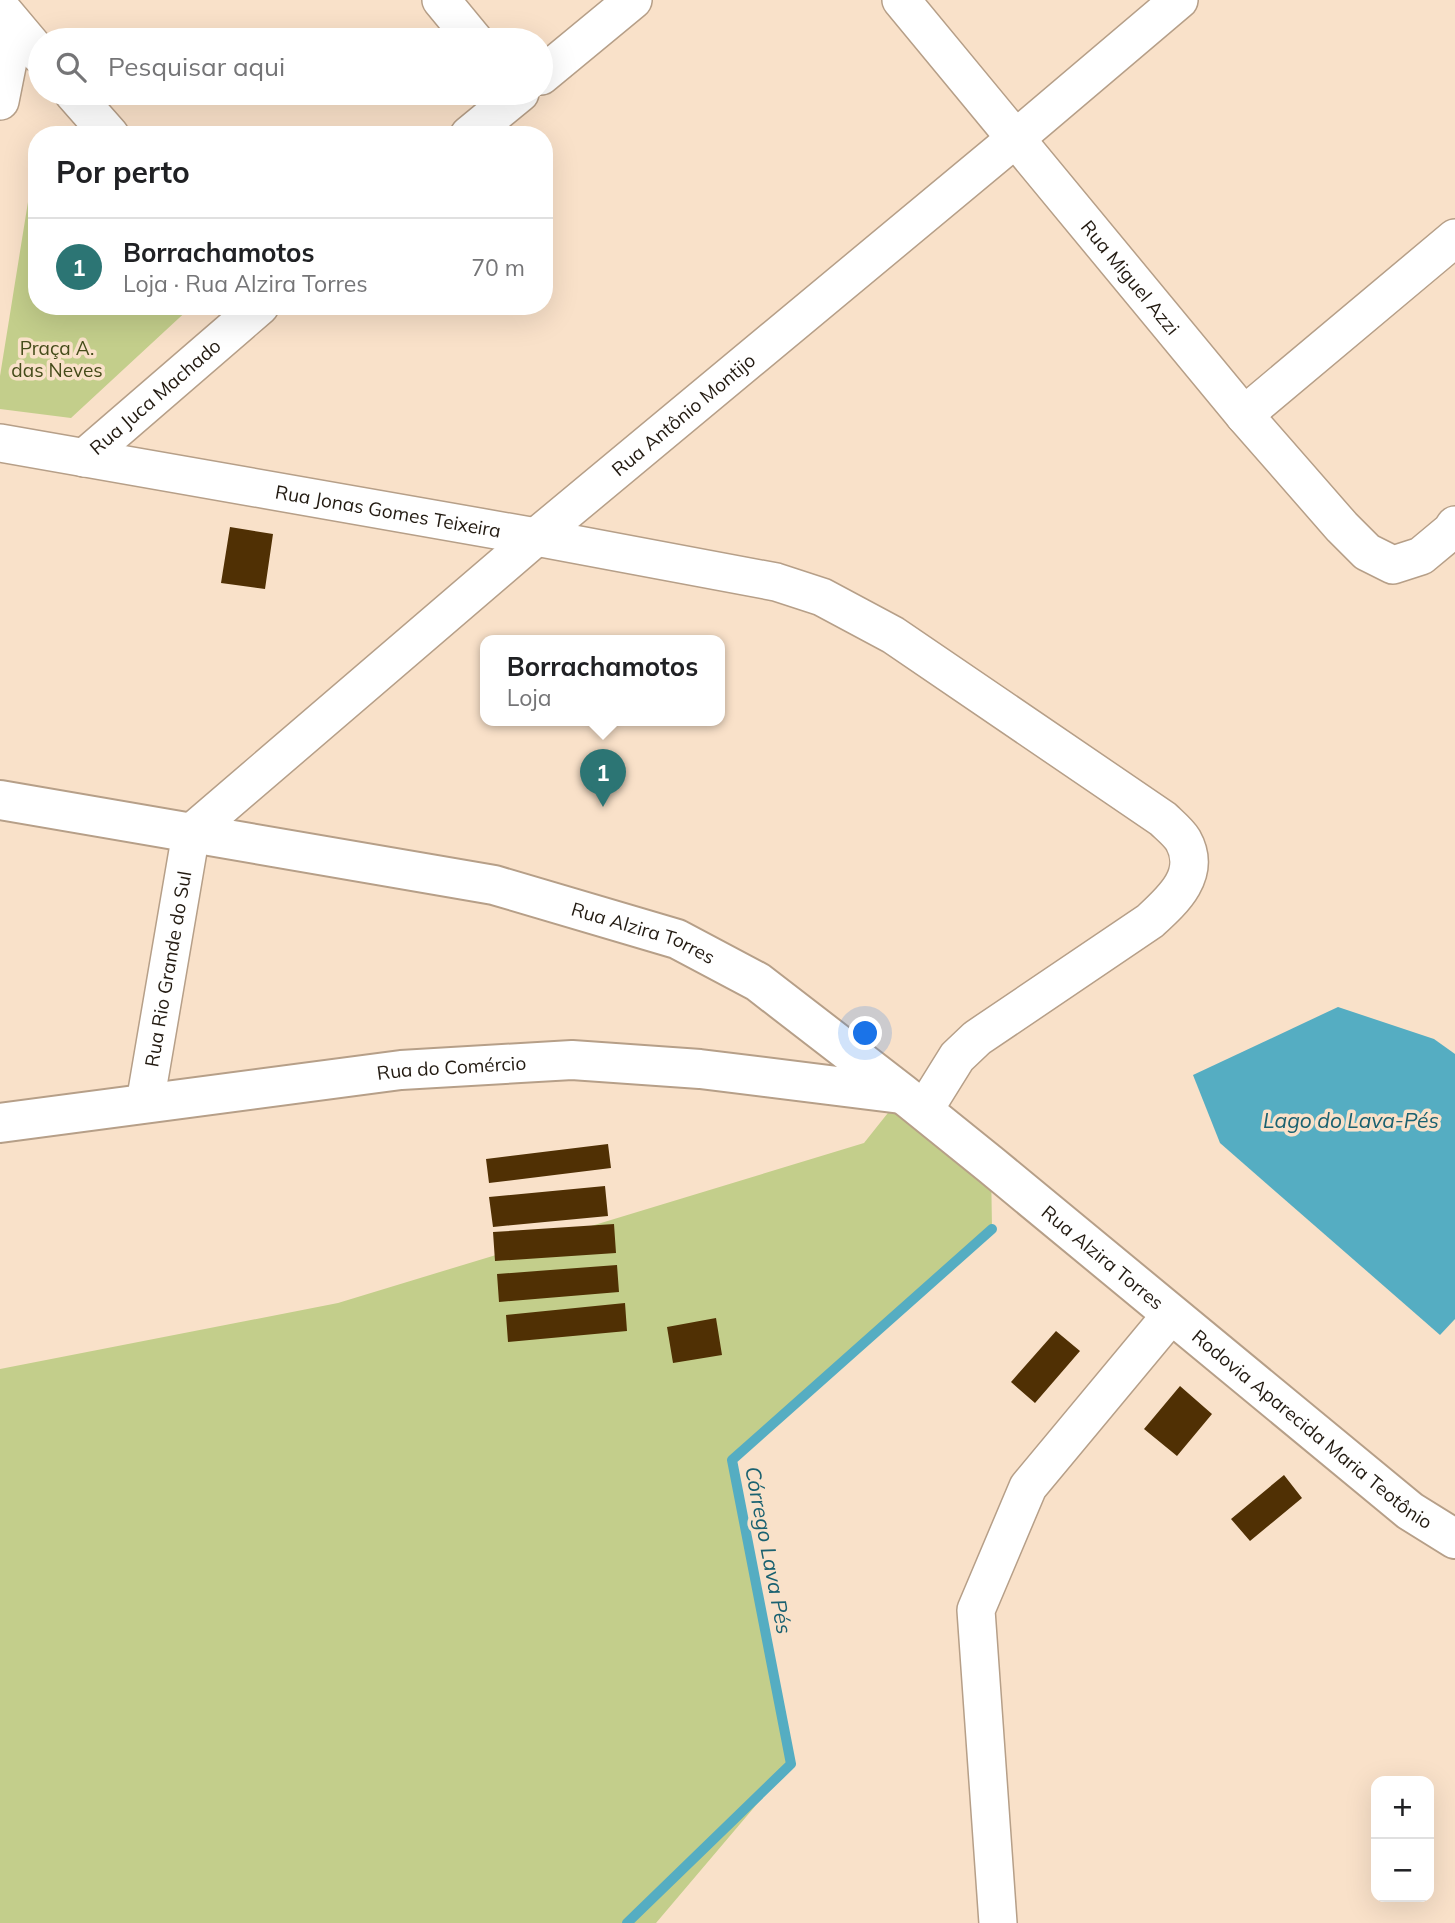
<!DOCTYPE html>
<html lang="pt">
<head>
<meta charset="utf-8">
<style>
  body { margin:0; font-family:Mulish,sans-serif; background:#f6f6f6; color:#202124 }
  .controls { position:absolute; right:21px; bottom:21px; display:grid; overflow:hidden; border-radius:14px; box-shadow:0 7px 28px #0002 }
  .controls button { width:63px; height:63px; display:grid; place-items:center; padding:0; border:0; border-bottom:2px solid #e0e0e0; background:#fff; color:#202124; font:35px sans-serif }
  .you { position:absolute; left:866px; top:1034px; width:24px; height:24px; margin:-18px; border:5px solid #fff; border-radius:50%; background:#1a73e8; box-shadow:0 0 0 10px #1a73e833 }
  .badge { display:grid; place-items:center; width:46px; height:46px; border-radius:50%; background:#2c7574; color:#fff; font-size:23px; font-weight:700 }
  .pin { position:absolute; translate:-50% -58px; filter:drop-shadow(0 2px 4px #0008) }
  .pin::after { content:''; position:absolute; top:37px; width:24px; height:21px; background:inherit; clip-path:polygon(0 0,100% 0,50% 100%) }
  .popup { position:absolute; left:480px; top:635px; width:245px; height:91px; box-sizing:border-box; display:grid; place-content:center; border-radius:14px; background:#fff; filter:drop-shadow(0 2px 5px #0005); font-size:23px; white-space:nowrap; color:#757577 }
  .popup b { font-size:26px; color:#202124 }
  .popup::after { content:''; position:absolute; left:50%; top:100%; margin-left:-14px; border:14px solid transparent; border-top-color:#fff }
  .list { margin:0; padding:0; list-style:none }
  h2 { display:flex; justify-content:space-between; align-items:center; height:91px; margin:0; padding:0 28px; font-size:30px }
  h2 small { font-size:23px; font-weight:400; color:#757577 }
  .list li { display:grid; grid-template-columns:46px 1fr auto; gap:21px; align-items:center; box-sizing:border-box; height:98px; padding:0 28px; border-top:2px solid #e0e0e0 }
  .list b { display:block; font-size:26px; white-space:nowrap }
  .list p { margin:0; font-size:23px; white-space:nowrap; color:#757577 }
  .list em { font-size:23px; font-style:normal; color:#757577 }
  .icon { flex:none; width:38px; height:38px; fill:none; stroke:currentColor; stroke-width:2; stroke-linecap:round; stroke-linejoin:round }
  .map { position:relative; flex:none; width:1455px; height:1923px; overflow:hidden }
  .search { position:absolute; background:#fff; box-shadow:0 7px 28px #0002; left:28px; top:28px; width:525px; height:77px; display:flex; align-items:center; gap:18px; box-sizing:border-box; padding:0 24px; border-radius:38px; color:#757577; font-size:26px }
  .panel { position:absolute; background:#fff; box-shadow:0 7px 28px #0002; left:28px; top:126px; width:525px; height:189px; border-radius:28px }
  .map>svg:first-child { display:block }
  .green { fill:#c3ce8b }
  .water { fill:#55adc2 }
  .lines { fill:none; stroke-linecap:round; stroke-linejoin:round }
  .stream { stroke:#55adc2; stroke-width:10 }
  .building { fill:#503004 }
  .street-casing { stroke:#b69f88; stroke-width:40 }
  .secondary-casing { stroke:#b69f88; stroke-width:42 }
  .street { stroke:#fff; stroke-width:37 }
  .secondary { stroke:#fff; stroke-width:38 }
  .labels { text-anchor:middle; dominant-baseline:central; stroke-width:7; stroke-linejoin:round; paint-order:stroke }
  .street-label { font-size:19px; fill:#221a11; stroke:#f9e1c9 }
  .park-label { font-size:19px; fill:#454c1a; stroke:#f9e1c9 }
  .water-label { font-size:21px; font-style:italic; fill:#1a6170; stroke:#f9e1c9 }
</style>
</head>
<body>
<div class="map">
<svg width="1455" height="1923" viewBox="0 0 1455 1923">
  <rect width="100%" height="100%" fill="#f9e1c9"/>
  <path class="green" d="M37,146V306H192L71,418L0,409V376Z
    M903,1094L991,1165L992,1229L732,1460L791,1764L656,1923H0V1369L338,1303L864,1143Z"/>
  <path class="water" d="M1338,1007L1434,1039L1455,1054V1319L1440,1335L1220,1143L1193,1075Z"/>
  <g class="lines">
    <path class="stream" d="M627,1923L791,1764L732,1460L992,1229"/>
  </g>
  <path class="building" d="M230,527L273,534L265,589L221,583Z
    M608,1144L611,1168L489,1183L486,1159Z
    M605,1186L608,1216L493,1227L489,1197Z
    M614,1224L616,1253L495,1261L493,1232Z
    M617,1265L619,1292L499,1302L497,1274Z
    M625,1303L627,1331L508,1342L506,1315Z
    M716,1318L722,1355L673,1363L667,1327Z
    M1056,1331L1080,1351L1035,1403L1011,1382Z
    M1180,1386L1212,1414L1177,1456L1144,1429Z
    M1284,1475L1302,1498L1250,1541L1231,1519Z"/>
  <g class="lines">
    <g class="street-casing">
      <g id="street">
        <path d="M441,0L474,40"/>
        <path id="s1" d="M901,0L1244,415L1342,527L1367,552L1393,565L1421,556L1451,531L1455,525"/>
        <path d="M3,11L40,55"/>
        <path d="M541,76L633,0"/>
        <path d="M73,93L110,135"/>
        <path d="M0,101L15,26"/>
        <path d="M469,135L520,93"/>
        <path d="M1244,415L1455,238"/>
        <path id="s2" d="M0,443L536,537L776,582L822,597L893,635L1163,819C1169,825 1178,832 1183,840C1202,874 1173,900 1150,921L977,1038L957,1057L924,1110"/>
        <path id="s3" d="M84,458L260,306"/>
        <path id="s4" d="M145,1103L191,833L536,537L1015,139L1179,0"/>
        <path d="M998,1923L976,1610L1028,1487L1171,1315"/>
      </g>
    </g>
    <g class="secondary-casing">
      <g id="secondary">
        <path id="s5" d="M0,800L494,885L677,939L758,982L903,1094L991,1165L1410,1511L1455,1539"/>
        <path id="s6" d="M0,1123L401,1070L572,1060L700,1069L901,1094"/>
      </g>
    </g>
    <use href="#street" class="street"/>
    <use href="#secondary" class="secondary"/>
  </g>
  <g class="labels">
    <g class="street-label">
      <text stroke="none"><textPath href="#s1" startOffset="360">Rua Miguel Azzi</textPath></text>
      <text stroke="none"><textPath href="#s3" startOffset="94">Rua Juca Machado</textPath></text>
      <text stroke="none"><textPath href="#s4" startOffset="920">Rua Antônio Montijo</textPath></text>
      <text stroke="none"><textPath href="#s2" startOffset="394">Rua Jonas Gomes Teixeira</textPath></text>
      <text stroke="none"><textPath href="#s5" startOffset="658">Rua Alzira Torres</textPath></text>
      <text stroke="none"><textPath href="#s4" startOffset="136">Rua Rio Grande do Sul</textPath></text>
      <text stroke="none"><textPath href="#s6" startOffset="455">Rua do Comércio</textPath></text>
      <text stroke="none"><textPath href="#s5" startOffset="1225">Rua Alzira Torres</textPath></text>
      <text stroke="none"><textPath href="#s5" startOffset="1496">Rodovia Aparecida Maria Teotônio</textPath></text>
    </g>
    <g class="park-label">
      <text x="57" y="348">Praça A.<tspan x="57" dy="22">das Neves</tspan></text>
    </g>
    <g class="water-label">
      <text x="1351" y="1120">Lago do Lava-Pés</text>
      <text transform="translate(769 1550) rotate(79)">Córrego Lava Pés</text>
    </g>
  </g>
</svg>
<div class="controls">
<button>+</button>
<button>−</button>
</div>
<div class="you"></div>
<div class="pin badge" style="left:603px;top:807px">1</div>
<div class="popup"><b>Borrachamotos</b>Loja</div>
<div class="search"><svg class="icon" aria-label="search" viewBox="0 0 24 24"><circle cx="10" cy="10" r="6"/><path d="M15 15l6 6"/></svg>Pesquisar aqui</div>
<section class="panel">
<h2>Por perto<small></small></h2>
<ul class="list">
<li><span class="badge">1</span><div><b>Borrachamotos</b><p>Loja · Rua Alzira Torres</p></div><em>70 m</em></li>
</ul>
</section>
</div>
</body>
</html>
